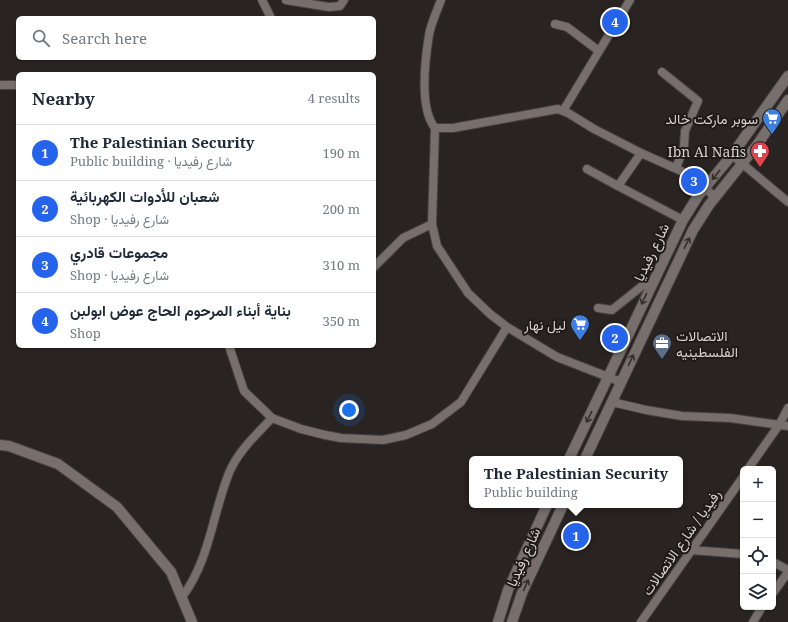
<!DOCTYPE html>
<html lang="en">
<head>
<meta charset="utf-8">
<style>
  body { margin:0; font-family:"Noto Serif",Vazirmatn,serif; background:#f6f6f7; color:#1f2937 }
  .controls { position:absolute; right:12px; bottom:12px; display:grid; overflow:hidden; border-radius:6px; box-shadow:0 1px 3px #0004 }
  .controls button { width:36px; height:36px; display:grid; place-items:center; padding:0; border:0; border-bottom:1px solid #e0e1e3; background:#fff; color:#1f2937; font:20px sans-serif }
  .you { position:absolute; left:349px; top:410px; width:14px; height:14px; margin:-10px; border:3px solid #fff; border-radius:50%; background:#1a73e8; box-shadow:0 0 0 6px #1a73e833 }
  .badge { display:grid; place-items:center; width:26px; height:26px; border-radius:50%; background:#2563eb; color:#fff; font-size:13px; font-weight:700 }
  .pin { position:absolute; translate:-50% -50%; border:2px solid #fff; box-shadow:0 1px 4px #0006 }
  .popup { position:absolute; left:469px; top:456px; width:214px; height:52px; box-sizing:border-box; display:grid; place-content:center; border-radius:6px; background:#fff; filter:drop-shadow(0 1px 3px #0005); font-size:13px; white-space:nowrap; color:#747a83 }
  .popup b { font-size:15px; color:#1f2937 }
  .popup::after { content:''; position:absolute; left:50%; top:100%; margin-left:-8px; border:8px solid transparent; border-top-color:#fff }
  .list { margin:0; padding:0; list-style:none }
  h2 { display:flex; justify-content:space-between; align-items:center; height:52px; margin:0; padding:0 16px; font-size:17px }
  h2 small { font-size:13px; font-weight:400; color:#747a83 }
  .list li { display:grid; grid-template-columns:26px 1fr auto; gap:12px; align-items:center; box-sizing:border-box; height:56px; padding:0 16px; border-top:1px solid #e0e1e3 }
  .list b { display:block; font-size:15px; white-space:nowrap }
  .list p { margin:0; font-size:13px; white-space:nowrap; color:#747a83 }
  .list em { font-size:13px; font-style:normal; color:#747a83 }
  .icon { flex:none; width:22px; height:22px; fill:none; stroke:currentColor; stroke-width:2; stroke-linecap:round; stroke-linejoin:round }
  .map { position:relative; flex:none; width:788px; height:622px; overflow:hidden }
  .search { position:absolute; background:#fff; box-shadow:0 1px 3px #0004; left:16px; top:16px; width:360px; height:44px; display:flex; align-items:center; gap:10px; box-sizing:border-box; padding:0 14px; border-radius:6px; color:#747a83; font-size:15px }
  .panel { position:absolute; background:#fff; box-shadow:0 1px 3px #0004; left:16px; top:72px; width:360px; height:276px; border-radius:6px }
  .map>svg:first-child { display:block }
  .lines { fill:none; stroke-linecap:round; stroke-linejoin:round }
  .street-casing { stroke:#44403d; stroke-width:10 }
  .secondary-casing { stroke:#44403d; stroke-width:12 }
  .street { stroke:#766f6c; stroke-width:8 }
  .secondary { stroke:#766f6c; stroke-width:10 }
  .oneway { stroke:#352f2c }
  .labels { text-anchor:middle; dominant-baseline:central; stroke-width:4; stroke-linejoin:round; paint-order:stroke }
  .poi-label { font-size:14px; fill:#d4d1cf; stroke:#1f1a17; text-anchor:end }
  .street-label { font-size:14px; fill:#d4d1cf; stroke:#1f1a17 }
</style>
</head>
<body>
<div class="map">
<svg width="788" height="622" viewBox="0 0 788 622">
  <rect width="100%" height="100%" fill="#292321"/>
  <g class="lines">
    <g class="street-casing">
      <path id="street" d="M262,0L271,18
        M286,0L329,7L340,6L344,0
        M441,0C437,11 431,23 429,35C425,60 419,108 435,128H453L558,109L568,113L594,129L641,153L690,175L715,197
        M555,24L567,27L599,51
        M662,72L698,101L685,131L684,147L676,168
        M0,85H18
        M563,111L630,0
        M435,128L432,224L437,246L468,293L490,314L507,327L557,357L621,382
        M641,153L618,186L683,220
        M732,155L788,202
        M587,169L618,186
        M374,267L403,238L432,224
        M598,308L612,310L647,282H652
        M229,346L244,391L272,418L301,429L325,435L341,438L383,440L406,435L432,424L461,402L507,327
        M612,402L646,410L682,416L730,418L788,426
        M748,469L779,425L788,408
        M691,550L743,554
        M773,562L788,570
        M773,593L788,572
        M182,597C210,560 212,515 229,473C238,451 256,435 272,418
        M641,622L743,477
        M753,622L762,607"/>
    </g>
    <g class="secondary-casing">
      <path id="secondary" d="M0,445L9,446L58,464L117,507L171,572L192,622
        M569,459L683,220L698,196L732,155L788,76
        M585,459L693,230L709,205L757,145L788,100
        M498,622L508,590L547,505
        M512,622L522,593L563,505"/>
    </g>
    <use href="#street" class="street"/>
    <use href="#secondary" class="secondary"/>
  </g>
  <defs><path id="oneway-shaft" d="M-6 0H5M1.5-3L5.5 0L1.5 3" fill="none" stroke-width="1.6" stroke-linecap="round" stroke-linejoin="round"/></defs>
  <g class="oneway">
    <use href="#oneway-shaft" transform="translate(716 175) rotate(129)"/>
    <use href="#oneway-shaft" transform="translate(687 243) rotate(-62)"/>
    <use href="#oneway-shaft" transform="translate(644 299) rotate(115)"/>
    <use href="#oneway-shaft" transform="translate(631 360) rotate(-65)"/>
    <use href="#oneway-shaft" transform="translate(589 417) rotate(116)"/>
    <use href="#oneway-shaft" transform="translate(526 585) rotate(-66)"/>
  </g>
  <defs>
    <g id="supermarket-pin" transform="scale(1)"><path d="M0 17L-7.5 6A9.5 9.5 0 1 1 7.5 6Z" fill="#3f7fe0" stroke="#1f1a17"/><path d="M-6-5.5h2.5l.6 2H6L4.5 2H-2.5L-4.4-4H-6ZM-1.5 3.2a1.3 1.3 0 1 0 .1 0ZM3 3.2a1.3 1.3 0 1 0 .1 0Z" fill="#fff"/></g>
    <g id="pharmacy-pin" transform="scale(1)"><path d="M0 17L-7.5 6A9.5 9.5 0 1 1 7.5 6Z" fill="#e0444e" stroke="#1f1a17"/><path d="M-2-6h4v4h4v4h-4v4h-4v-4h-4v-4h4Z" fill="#fff"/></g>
    <g id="office-pin" transform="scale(1)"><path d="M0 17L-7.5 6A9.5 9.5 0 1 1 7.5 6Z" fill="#5c6f8a" stroke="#1f1a17"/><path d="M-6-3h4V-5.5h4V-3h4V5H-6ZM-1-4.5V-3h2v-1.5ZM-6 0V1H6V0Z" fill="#fff"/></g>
  </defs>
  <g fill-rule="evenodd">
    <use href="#supermarket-pin" x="772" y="118"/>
    <use href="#pharmacy-pin" x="760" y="151"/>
    <use href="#supermarket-pin" x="580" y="324"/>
    <use href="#office-pin" x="662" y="343"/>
  </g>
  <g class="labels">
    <g class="poi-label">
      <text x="758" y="118">سوبر مارکت خالد</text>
      <text x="746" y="151">Ibn Al Nafis</text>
      <text x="566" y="324">ليل نهار</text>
      <text x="676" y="335" text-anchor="start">الاتصالات<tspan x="676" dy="16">الفلسطينيه</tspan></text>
    </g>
    <g class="street-label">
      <text transform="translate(651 252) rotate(-64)">شارع رفيديا</text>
      <text transform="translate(681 542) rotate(-55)">رفيديا / شارع الاتصالات</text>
      <text transform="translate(523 557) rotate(-66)">شارع رفيديا</text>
    </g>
  </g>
</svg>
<div class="controls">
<button>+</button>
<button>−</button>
<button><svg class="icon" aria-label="locate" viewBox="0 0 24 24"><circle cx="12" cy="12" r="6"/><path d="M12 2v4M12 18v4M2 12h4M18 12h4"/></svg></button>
<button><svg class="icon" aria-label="layers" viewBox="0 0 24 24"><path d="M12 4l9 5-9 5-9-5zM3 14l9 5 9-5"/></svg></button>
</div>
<div class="you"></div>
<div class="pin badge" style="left:576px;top:536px">1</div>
<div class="popup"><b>The Palestinian Security</b>Public building</div>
<div class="pin badge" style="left:615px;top:338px">2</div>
<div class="pin badge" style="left:694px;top:181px">3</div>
<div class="pin badge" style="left:615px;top:22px">4</div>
<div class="search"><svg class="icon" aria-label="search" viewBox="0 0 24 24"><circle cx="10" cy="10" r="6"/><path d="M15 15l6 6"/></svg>Search here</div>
<section class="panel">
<h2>Nearby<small>4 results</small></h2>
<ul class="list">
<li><span class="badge">1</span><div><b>The Palestinian Security</b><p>Public building · شارع رفيديا</p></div><em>190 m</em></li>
<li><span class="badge">2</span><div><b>شعبان للأدوات الكهربائية</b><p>Shop · شارع رفيديا</p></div><em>200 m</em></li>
<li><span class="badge">3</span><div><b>مجموعات قادري</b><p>Shop · شارع رفيديا</p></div><em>310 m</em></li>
<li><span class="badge">4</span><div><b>بناية أبناء المرحوم الحاج عوض ابولبن</b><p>Shop</p></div><em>350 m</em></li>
</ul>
</section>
</div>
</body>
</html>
